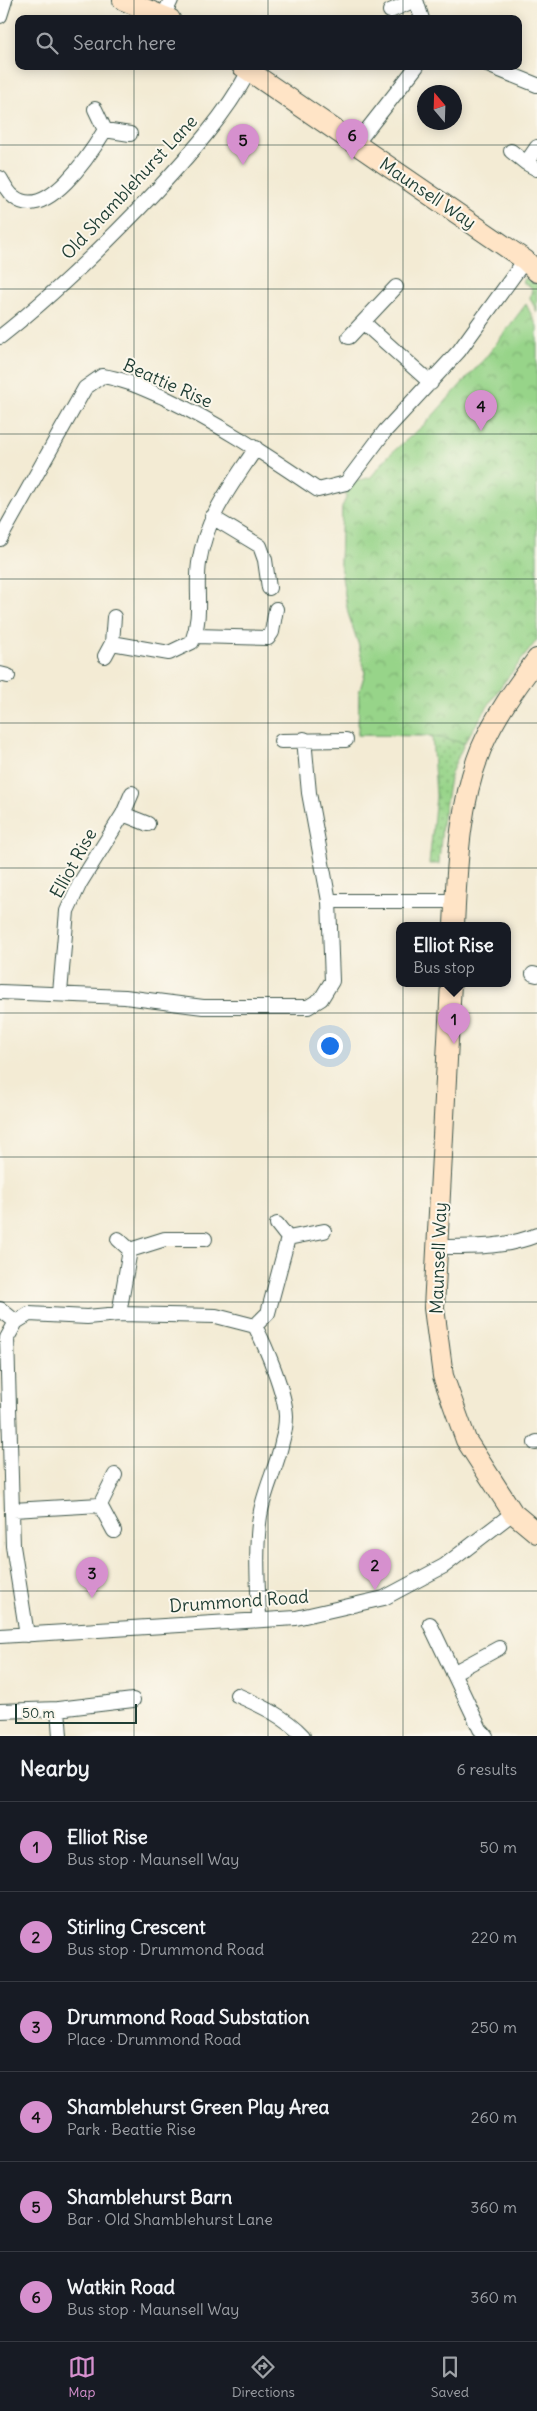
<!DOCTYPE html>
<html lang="en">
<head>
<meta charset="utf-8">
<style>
  body { margin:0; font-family:Delius,sans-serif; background:#242831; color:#f1f3f6 }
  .compass { position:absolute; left:417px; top:85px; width:45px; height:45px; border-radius:50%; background:#171b24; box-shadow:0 2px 12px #0003; rotate:341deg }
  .scale { position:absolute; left:15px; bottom:12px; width:122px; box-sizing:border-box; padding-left:5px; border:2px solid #1f3d34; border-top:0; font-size:14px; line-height:18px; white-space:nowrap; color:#1f3d34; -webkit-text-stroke:4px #fbf7ec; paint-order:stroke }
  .you { position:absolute; left:329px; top:1045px; width:18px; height:18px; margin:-12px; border:4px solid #fff; border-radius:50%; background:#1a73e8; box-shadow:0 0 0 8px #1a73e833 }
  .badge { display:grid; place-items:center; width:32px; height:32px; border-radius:50%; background:#d690ce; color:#111; font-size:16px; font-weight:700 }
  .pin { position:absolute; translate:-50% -41px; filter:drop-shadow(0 1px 2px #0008) }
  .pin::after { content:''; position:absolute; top:26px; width:18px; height:15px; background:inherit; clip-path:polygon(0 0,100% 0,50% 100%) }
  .popup { position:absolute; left:396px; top:922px; width:115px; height:65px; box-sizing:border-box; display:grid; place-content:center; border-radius:10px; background:#171b24; filter:drop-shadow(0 1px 4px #0005); font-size:16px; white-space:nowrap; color:#9ea1a6 }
  .popup b { font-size:19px; color:#f1f3f6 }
  .popup::after { content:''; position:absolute; left:50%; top:100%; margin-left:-10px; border:10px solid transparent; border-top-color:#171b24 }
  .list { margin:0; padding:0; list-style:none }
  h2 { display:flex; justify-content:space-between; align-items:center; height:65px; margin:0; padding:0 20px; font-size:21px }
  h2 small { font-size:16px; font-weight:400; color:#9ea1a6 }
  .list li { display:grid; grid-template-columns:32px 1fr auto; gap:15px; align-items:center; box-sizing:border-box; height:90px; padding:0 20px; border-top:1px solid #363941 }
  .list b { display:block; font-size:19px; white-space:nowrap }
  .list p { margin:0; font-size:16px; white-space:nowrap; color:#9ea1a6 }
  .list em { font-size:16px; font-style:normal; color:#9ea1a6 }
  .icon { flex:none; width:28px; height:28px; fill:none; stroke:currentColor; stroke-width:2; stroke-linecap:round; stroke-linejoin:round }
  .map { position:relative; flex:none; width:537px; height:1736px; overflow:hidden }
  .search { position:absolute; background:#171b24; box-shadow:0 2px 12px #0003; left:15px; right:15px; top:15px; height:55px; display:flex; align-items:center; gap:12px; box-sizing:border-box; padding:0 18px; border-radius:10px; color:#9ea1a6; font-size:19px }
  .sheet { height:605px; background:#171b24 }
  nav { display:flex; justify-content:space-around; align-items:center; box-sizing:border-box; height:70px; border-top:1px solid #363941; background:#171b24; font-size:14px; color:#9ea1a6 }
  nav a { display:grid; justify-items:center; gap:2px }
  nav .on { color:#d690ce }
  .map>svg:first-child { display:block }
  .grass { fill:url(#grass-dots); stroke:#5b885e }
  .park { fill:url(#park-crowns); stroke:#5b885e }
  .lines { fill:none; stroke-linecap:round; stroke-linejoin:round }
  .street-casing { stroke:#3f574c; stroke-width:16 }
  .secondary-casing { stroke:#3f574c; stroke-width:22 }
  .street { stroke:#fff; stroke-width:14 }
  .secondary { stroke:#ffe4c6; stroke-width:20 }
  .grid { fill:none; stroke:#1f3d34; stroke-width:1; stroke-opacity:0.55 }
  .labels { text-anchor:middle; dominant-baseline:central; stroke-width:4; stroke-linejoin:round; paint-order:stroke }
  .street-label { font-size:18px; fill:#1f3d34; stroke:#fbf7ec }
</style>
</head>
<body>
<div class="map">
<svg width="537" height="1736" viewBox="0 0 537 1736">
  <defs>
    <pattern id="grass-dots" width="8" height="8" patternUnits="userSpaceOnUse" patternTransform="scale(1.25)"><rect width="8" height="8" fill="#97d489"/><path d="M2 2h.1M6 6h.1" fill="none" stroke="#7bad71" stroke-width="1.8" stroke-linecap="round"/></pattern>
    <pattern id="park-crowns" width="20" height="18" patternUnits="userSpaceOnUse" patternTransform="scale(1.25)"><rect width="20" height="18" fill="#97d489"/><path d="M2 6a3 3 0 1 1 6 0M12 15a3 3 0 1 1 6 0" fill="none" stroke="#7bad71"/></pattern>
  </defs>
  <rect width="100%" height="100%" fill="#fbf7ec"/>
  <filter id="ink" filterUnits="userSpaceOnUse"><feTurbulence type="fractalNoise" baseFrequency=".02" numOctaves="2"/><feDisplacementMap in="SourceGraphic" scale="10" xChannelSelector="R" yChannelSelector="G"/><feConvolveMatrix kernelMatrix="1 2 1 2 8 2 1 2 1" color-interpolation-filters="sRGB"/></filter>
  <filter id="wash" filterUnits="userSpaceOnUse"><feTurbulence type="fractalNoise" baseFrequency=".0096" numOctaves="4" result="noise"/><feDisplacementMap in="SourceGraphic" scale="20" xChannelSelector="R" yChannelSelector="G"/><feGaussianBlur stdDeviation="1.12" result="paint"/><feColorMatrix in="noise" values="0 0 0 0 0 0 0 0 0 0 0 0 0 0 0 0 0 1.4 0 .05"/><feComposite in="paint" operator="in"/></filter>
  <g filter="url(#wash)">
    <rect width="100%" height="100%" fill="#f3ebd4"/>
    <path class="grass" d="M525,278L537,284V312L530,298L532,289L523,282Z
      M342,507L468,735L451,773L442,824L439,864H429L436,796L432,736L358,735L359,693L365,673L359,646L348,613L340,564Z"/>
    <path class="park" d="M526,304L537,326V640L499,689L464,743L432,736L358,735L359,693L365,673L359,646L348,613L340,564L342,507L346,498L347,484L371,477L388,456L426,423L486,357Z"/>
  </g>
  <g filter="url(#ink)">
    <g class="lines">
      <g class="street-casing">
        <path id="street" d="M416,0L422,19
          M390,11L415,0
          M164,15L171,0
          M0,16L5,0
          M490,66L537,85
          M95,109L105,130L130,134
          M356,144L417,66
          M511,151L526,163L537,169
          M526,163L537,147
          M0,178C4,184 8,193 14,197C46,223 91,153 105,130
          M364,323L431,383
          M0,337C56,293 107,243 156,191C191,153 225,116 249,71
          M349,337L396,287
          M212,517L260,546L265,560L269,588
          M0,539L85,388L102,376C124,379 142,388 163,397C218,423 268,456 318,490L346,483L385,431L459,351L525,260
          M195,636L268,638L272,632L276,609
          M112,643L169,653L192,642C203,613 195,592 199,563C206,517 231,486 256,448
          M105,656L112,643L114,617
          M0,674L8,676
          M281,741L346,740
          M123,814L148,824
          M329,901H455
          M533,974L537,975
          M0,992L125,997L203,1007H308L321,999L332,981L329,901L309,793L304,739
          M60,993L67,911L80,883L123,814L132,793
          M288,1238L324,1231
          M118,1239L130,1250
          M438,1247C473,1247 504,1248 537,1235
          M0,1309L16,1322
          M119,1314L130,1250L165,1239H205
          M255,1326L268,1313L288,1238L277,1224
          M535,1443L537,1442
          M100,1505L114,1531
          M13,1510L100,1505L115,1475
          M430,1624L480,1729L486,1736
          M27,1635L13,1546L7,1338L16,1322L29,1314L87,1317L119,1314L216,1316L255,1326C266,1347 285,1392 286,1416C286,1424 284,1435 282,1442C277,1467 264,1490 260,1516C255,1550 258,1584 259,1618
          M0,1636L296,1618L384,1598L444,1566L513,1513
          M453,1673L499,1648
          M237,1695C262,1706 284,1716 303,1736
          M58,1709L60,1736
          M0,1711L58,1709L133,1700"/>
      </g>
      <g class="secondary-casing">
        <path id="secondary" d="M123,0L170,19
          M242,66L525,260L537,272
          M454,925C457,867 459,804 481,749C495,716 516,687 537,659
          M451,983L434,1308L443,1376L466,1440L513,1513L537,1533"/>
      </g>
      <use href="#street" class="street"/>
      <use href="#secondary" class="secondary"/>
    </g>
  </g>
  <path class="grid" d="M134,0V19M268,0V19M403,0V19M134,66V1736M268,66V1736M403,66V1736M0,145H537M0,289H537M0,434H537M0,579H537M0,723H537M0,868H537M0,1013H537M0,1157H537M0,1302H537M0,1447H537M0,1591H537"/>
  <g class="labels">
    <g class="street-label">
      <text transform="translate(129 187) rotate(-47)">Old Shamblehurst Lane</text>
      <text transform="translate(428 193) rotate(34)">Maunsell Way</text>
      <text transform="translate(168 383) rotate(24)">Beattie Rise</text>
      <text transform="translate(73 863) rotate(-61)">Elliot Rise</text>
      <text transform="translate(438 1258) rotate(-88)">Maunsell Way</text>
      <text transform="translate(239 1601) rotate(-4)">Drummond Road</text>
    </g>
  </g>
</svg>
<svg class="compass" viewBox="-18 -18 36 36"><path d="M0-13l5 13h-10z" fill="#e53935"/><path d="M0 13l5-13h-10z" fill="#9ea1a6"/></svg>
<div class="scale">50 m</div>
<div class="you"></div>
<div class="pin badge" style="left:454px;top:1044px">1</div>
<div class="popup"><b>Elliot Rise</b>Bus stop</div>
<div class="pin badge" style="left:375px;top:1590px">2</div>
<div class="pin badge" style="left:92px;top:1598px">3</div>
<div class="pin badge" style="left:481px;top:431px">4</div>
<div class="pin badge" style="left:243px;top:165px">5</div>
<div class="pin badge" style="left:352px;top:160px">6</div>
<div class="search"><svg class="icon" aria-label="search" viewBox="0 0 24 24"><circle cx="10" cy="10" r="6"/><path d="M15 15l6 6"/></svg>Search here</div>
</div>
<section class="sheet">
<h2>Nearby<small>6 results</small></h2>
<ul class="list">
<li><span class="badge">1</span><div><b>Elliot Rise</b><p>Bus stop · Maunsell Way</p></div><em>50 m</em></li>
<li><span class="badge">2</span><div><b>Stirling Crescent</b><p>Bus stop · Drummond Road</p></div><em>220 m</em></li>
<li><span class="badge">3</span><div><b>Drummond Road Substation</b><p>Place · Drummond Road</p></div><em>250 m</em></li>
<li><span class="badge">4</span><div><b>Shamblehurst Green Play Area</b><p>Park · Beattie Rise</p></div><em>260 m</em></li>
<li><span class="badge">5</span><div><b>Shamblehurst Barn</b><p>Bar · Old Shamblehurst Lane</p></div><em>360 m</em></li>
<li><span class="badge">6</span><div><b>Watkin Road</b><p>Bus stop · Maunsell Way</p></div><em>360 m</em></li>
</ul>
</section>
<nav>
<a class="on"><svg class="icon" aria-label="map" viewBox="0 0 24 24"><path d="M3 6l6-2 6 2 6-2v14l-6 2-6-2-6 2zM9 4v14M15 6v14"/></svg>Map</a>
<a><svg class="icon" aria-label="directions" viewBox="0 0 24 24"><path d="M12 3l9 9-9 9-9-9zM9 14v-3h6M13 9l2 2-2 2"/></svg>Directions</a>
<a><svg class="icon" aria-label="saved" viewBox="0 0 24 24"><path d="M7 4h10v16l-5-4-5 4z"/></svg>Saved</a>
</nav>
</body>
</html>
